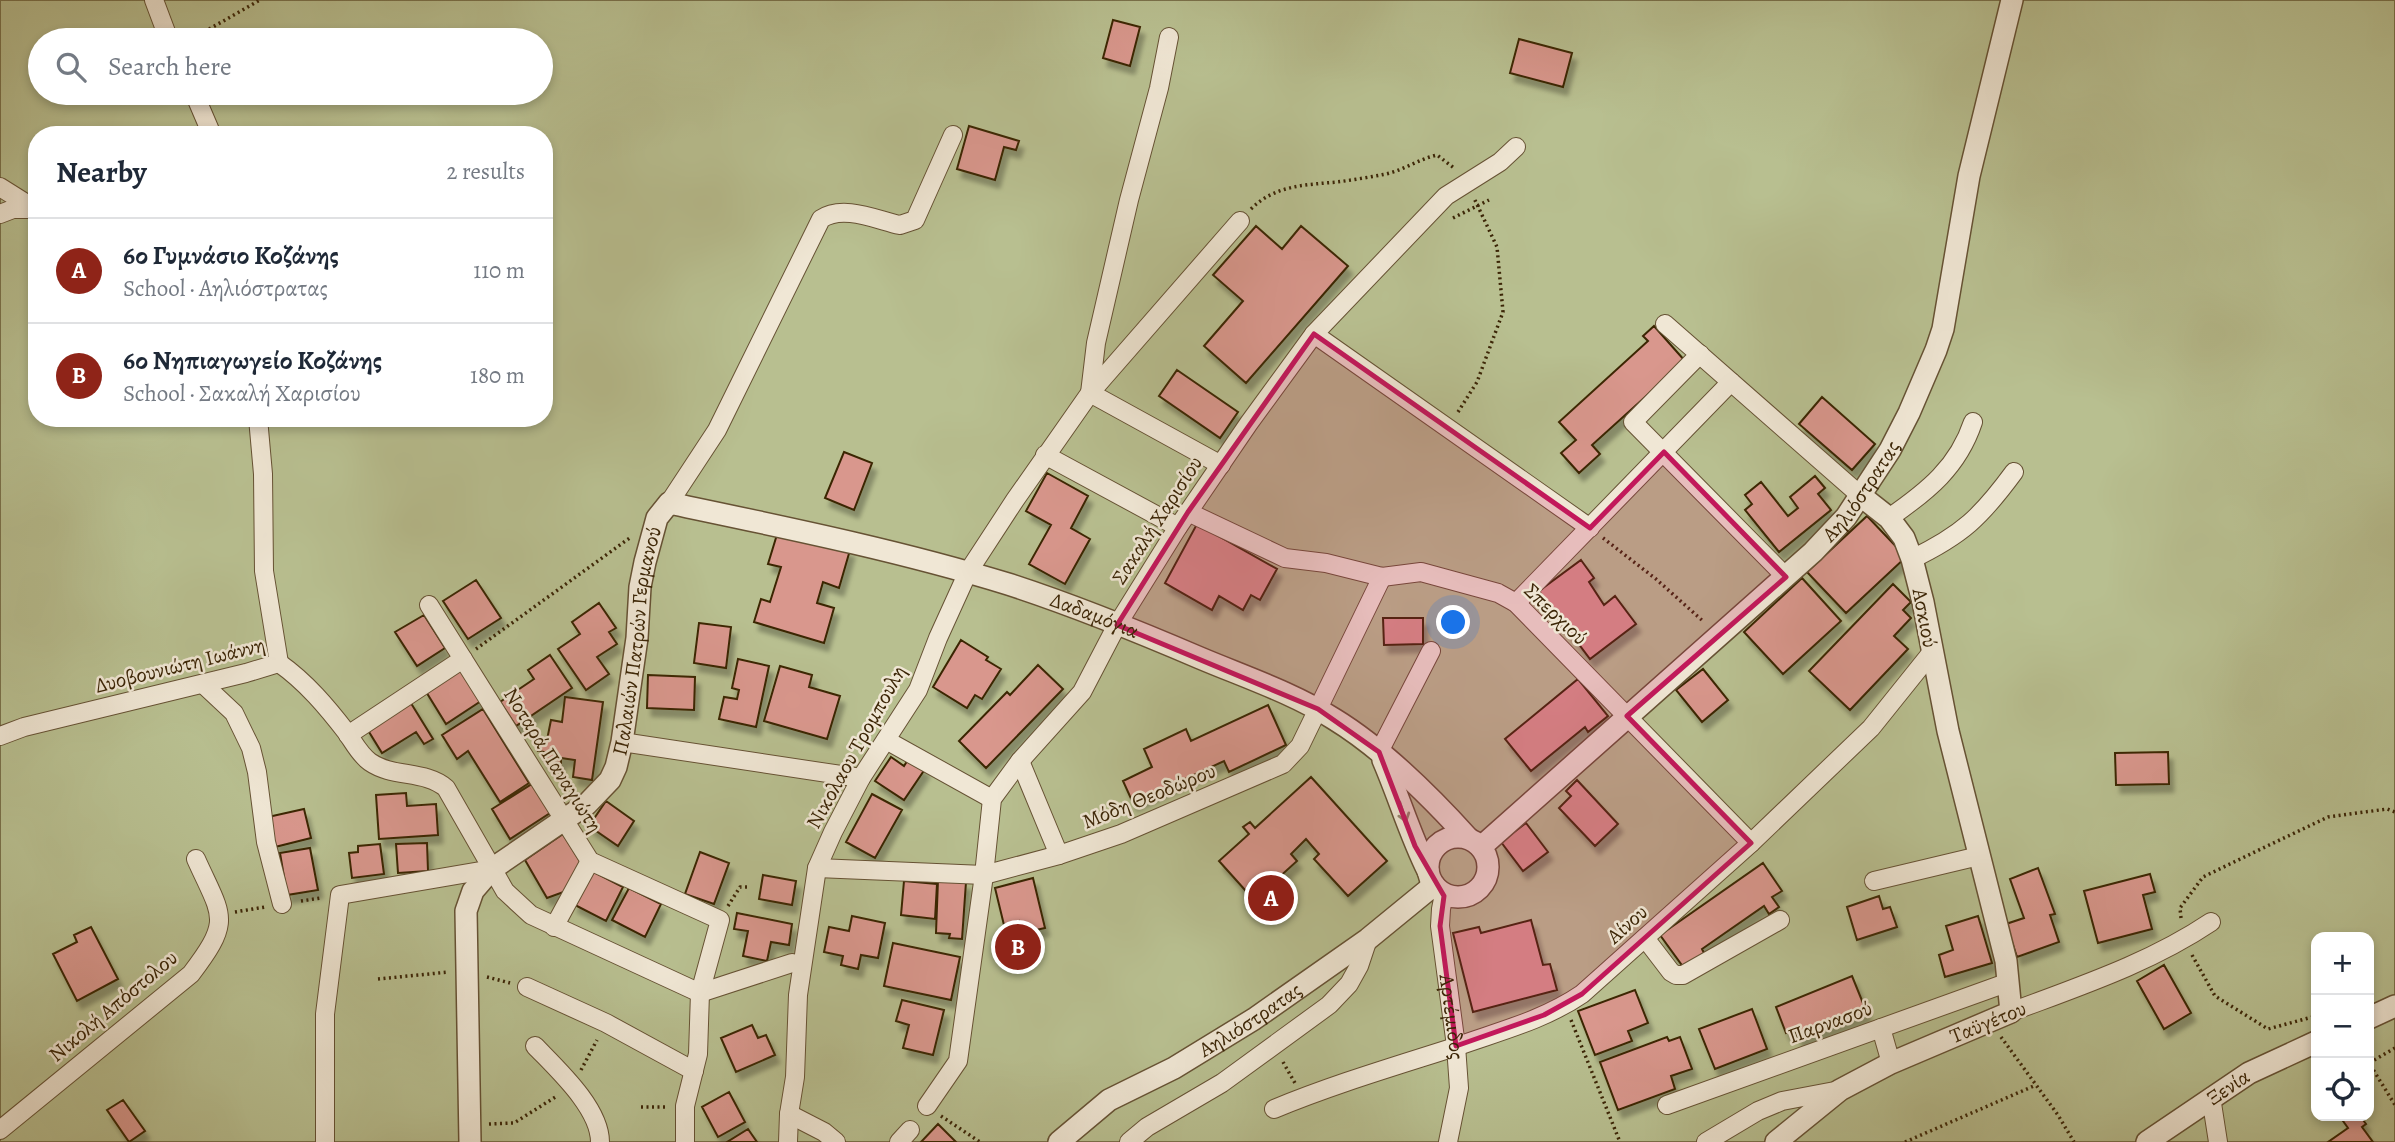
<!DOCTYPE html>
<html lang="en">
<head>
<meta charset="utf-8">
<style>
  body { margin:0; font-family:Alegreya,serif; background:#f2f2f3; color:#1f2937 }
  .controls { position:absolute; right:21px; bottom:21px; display:grid; overflow:hidden; border-radius:14px; box-shadow:0 4px 10px #0003 }
  .controls button { width:63px; height:63px; display:grid; place-items:center; padding:0; border:0; border-bottom:2px solid #e0e1e3; background:#fff; color:#1f2937; font:35px sans-serif }
  .you { position:absolute; left:1454px; top:623px; width:24px; height:24px; margin:-18px; border:5px solid #fff; border-radius:50%; background:#1a73e8; box-shadow:0 0 0 10px #1a73e833 }
  .badge { display:grid; place-items:center; width:46px; height:46px; border-radius:50%; background:#8f2418; color:#fff; font-size:23px; font-weight:700 }
  .pin { position:absolute; translate:-50% -50%; border:4px solid #fff; box-shadow:0 2px 7px #0006 }
  .list { margin:0; padding:0; list-style:none }
  h2 { display:flex; justify-content:space-between; align-items:center; height:91px; margin:0; padding:0 28px; font-size:30px }
  h2 small { font-size:23px; font-weight:400; color:#747a83 }
  .list li { display:grid; grid-template-columns:46px 1fr auto; gap:21px; align-items:center; box-sizing:border-box; height:105px; padding:0 28px; border-top:2px solid #e0e1e3 }
  .list b { display:block; font-size:26px; white-space:nowrap }
  .list p { margin:0; font-size:23px; white-space:nowrap; color:#747a83 }
  .list em { font-size:23px; font-style:normal; color:#747a83 }
  .icon { flex:none; width:38px; height:38px; fill:none; stroke:currentColor; stroke-width:2; stroke-linecap:round; stroke-linejoin:round }
  .map { position:relative; flex:none; width:2395px; height:1142px; overflow:hidden }
  .search { position:absolute; background:#fff; box-shadow:0 4px 10px #0003; left:28px; top:28px; width:525px; height:77px; display:flex; align-items:center; gap:18px; box-sizing:border-box; padding:0 24px; border-radius:38px; color:#747a83; font-size:26px }
  .panel { position:absolute; background:#fff; box-shadow:0 4px 10px #0003; left:28px; top:126px; width:525px; height:301px; border-radius:28px }
  .map>svg:first-child { display:block }
  .green { fill:#b8bf90; stroke:#7a724b; stroke-width:2; fill-rule:evenodd }
  .building { fill:#d9978d; stroke:#3b2506; stroke-width:2; filter:url(#shadow) }
  .lines { fill:none; stroke-linecap:round; stroke-linejoin:round }
  .minor-casing { stroke:#665234; stroke-width:20 }
  .tertiary-casing { stroke:#665234; stroke-width:24 }
  .path { stroke:#3b2506; stroke-width:3.5; stroke-dasharray:2 3.5; stroke-linecap:butt }
  .minor { stroke:#f0e7d5; stroke-width:18 }
  .tertiary { stroke:#f0e7d5; stroke-width:21 }
  .oneway { stroke:#96866e }
  .marked { fill:#c2185b; fill-opacity:0.2; stroke:#c2185b; stroke-width:5; stroke-linejoin:round }
  .labels { text-anchor:middle; dominant-baseline:central; stroke-width:5; stroke-linejoin:round; paint-order:stroke }
  .street-label { font-size:21px; fill:#3b2506; stroke:#f0e7d5 }
</style>
</head>
<body>
<div class="map">
<svg width="2395" height="1142" viewBox="0 0 2395 1142">
  <defs>
    <filter id="shadow"><feDropShadow dx="4.5" dy="8" stdDeviation="2" flood-color="#0004"/></filter>
  </defs>
  <rect width="100%" height="100%" fill="#e8dabe"/>
  <filter id="stains"><feTurbulence type="fractalNoise" baseFrequency=".00286" numOctaves="4"/><feColorMatrix values="0 0 0 0 .2 0 0 0 0 .09 0 0 0 0 .02 0 0 0 .5 -.17"/></filter>
  <radialGradient id="worn" r=".72"><stop offset=".6" stop-color="#630" stop-opacity="0"/><stop offset="1" stop-color="#630" stop-opacity=".3"/></radialGradient>
  <path class="green" d="M0,0H2395V1142H0ZM40,40H541V93H40ZM37,135H544V418H37ZM2316,937H2369V1116H2316Z"/>
  <path class="building" d="M1113,20L1140,27L1130,66L1103,58Z
    M1519,39L1572,53L1563,87L1510,73Z
    M969,126L1019,141L1016,150L1004,147L995,180L957,169Z
    M1256,226L1282,249L1301,226L1348,266L1246,383L1204,346L1243,301L1213,275Z
    M1654,326L1685,361L1592,445L1600,454L1579,473L1561,453L1576,440L1559,422L1648,341L1643,336Z
    M1177,370L1238,412L1220,438L1159,396Z
    M1822,397L1875,444L1852,470L1799,424Z
    M844,452L872,463L854,510L825,498Z
    M1047,473L1088,496L1071,528L1090,539L1065,584L1029,564L1051,525L1026,511Z
    M1815,476L1825,488L1818,494L1831,510L1779,552L1745,510L1752,504L1745,495L1761,482L1788,516L1798,508L1790,497Z
    M1867,516L1906,557L1846,613L1807,572Z
    M1197,524L1277,569L1260,600L1251,595L1243,610L1219,596L1212,610L1165,583Z
    M779,528L850,550L839,588L823,582L817,603L834,608L824,643L754,622L761,599L770,602L781,567L768,564Z
    M1581,560L1594,578L1589,582L1604,605L1615,596L1636,624L1590,659L1539,591Z
    M1802,578L1841,621L1783,674L1744,632Z
    M476,580L501,618L468,639L443,601Z
    M1893,584L1911,602L1903,610L1911,618L1894,636L1908,649L1850,710L1809,671Z
    M599,603L616,628L609,632L617,644L597,657L609,674L586,690L558,649L580,634L572,622Z
    M424,615L445,648L417,666L395,632Z
    M1383,618H1423V644L1384,645Z
    M699,623L731,627L726,668L694,663Z
    M961,640L988,657L986,660L1001,669L982,699L975,695L967,708L933,687Z
    M550,655L572,688L516,726L500,702L534,679L528,670Z
    M738,659L769,666L756,727L719,719L724,697L737,699L739,690L732,688Z
    M1038,665L1063,689L986,768L959,741L1007,692L1010,695Z
    M780,666L812,675L809,687L840,696L827,739L764,721Z
    M460,668L481,701L446,724L425,690Z
    M1703,669L1728,700L1702,722L1676,690Z
    M648,675L695,677L694,710L647,708Z
    M1578,679L1608,716L1588,732L1585,727L1531,771L1505,739Z
    M565,697L603,702L592,780L573,777L575,760L561,758V763L544,761L545,752L538,751L540,739L547,740L551,720L562,722Z
    M409,700L433,739L424,744L416,732L382,753L366,727Z
    M1268,705L1286,745L1229,772L1224,761L1133,803L1123,781L1152,767L1144,749L1186,729L1191,741Z
    M483,709L529,783L500,802L468,751L457,759L442,735Z
    M2168,752L2169,784L2116,785L2115,753Z
    M891,757L904,766L909,758L925,769L904,800L875,781Z
    M1311,777L1387,861L1348,896L1314,859L1319,854L1306,839L1291,854L1297,861L1254,900L1219,861L1249,834L1243,827L1250,822L1255,828Z
    M1577,780L1618,824L1595,846L1559,808L1571,796L1566,791Z
    M532,784L550,813L510,839L492,809Z
    M406,793L407,806L436,804L438,835L379,839L376,795Z
    M872,794L902,810L875,858L846,842Z
    M606,801L634,821L618,846L589,826Z
    M304,809L311,838L275,847L268,817Z
    M1526,823L1548,852L1523,871L1501,842Z
    M563,834L583,866L569,890L547,898L525,860Z
    M427,843L428,871L398,873L396,844Z
    M380,844L384,874L352,878L349,853L358,852V846Z
    M310,848L318,890L287,895L280,853Z
    M700,852L729,863L714,904L685,894Z
    M1763,863L1782,891L1772,897L1779,907L1769,914L1764,906L1702,949L1704,953L1684,968L1660,935Z
    M2038,868L2055,914L2050,915L2059,942L2017,957L2006,924L2024,918L2010,879Z
    M590,870L623,887L606,921L573,904Z
    M2150,874L2155,892L2143,895L2152,929L2098,943L2084,891Z
    M763,875L796,881L792,905L759,899Z
    M1033,878L1045,928L1022,933L1019,921L1004,925L995,888Z
    M938,880L966,882L962,939L949,938L950,934L936,933Z
    M904,881L937,884L935,919L901,915Z
    M629,888L661,904L645,937L612,920Z
    M1879,896L1883,909L1890,907L1897,927L1857,940L1847,907Z
    M737,913L792,924L789,945L771,942L767,961L743,956L748,931L734,929Z
    M852,916L885,923L878,958L861,955L858,969L841,965L843,956L824,952L829,927L849,931Z
    M1978,916L1992,963L1945,977L1939,955L1953,950L1946,926Z
    M1531,920L1543,965L1550,964L1557,990L1473,1012L1453,933L1479,927L1481,933Z
    M91,927L118,979L77,1001L53,954L77,942L74,935Z
    M893,943L960,957L951,1000L884,986Z
    M2164,965L2191,1013L2164,1029L2137,981Z
    M1852,976L1867,1013L1799,1040L1795,1030L1786,1033L1776,1007Z
    M1635,990L1648,1023L1628,1031L1632,1041L1595,1055L1578,1011Z
    M902,1000L944,1010L933,1055L903,1048L909,1025L896,1021Z
    M1752,1009L1767,1049L1715,1069L1699,1029Z
    M752,1025L758,1038L766,1035L775,1055L736,1072L721,1038Z
    M1667,1037L1669,1041L1680,1037L1692,1069L1671,1076L1675,1089L1618,1110L1600,1062Z
    M729,1092L745,1122L718,1137L702,1107Z
    M123,1100L145,1131L129,1142L107,1110Z
    M2350,1116H2360L2366,1124L2362,1127L2373,1142H2328L2348,1128L2343,1121Z
    M938,1124L956,1142H921Z
    M748,1129L757,1142H727Z"/>
  <g class="lines">
    <g class="minor-casing">
      <g id="minor">
        <path d="M154,0L169,40"/>
        <path d="M1169,37L1159,88L1129,200L1096,343L1090,393L1221,465"/>
        <path d="M194,93L212,135"/>
        <path d="M0,187L35,209"/>
        <path d="M0,214L13,209H33"/>
        <path d="M1665,324L1861,496"/>
        <path d="M1314,334L1590,528"/>
        <path d="M1700,354L1633,422L1786,577"/>
        <path d="M258,418L263,474L264,571L279,663"/>
        <path d="M1045,455L1178,527"/>
        <path d="M669,503L717,430L821,219C843,204 877,220 900,225L915,220L953,135"/>
        <path d="M1188,512L1285,558L1326,563L1382,577L1421,572L1498,593L1516,603L1751,843"/>
        <path d="M1889,518C1928,491 1958,467 1973,422"/>
        <path d="M1912,559C1962,535 1981,517 2014,472"/>
        <path d="M1516,603L1731,382"/>
        <path d="M429,605L590,861L720,920L700,993L698,1054L685,1106V1142"/>
        <path d="M279,663C306,682 327,707 347,733C354,743 360,755 370,762C393,778 425,770 446,788L505,891L531,915L700,993"/>
        <path d="M203,684L234,713L251,748L257,772L266,842L282,904"/>
        <path d="M348,735L463,659"/>
        <path d="M0,736L24,727L246,673L279,663"/>
        <path d="M886,740L992,799"/>
        <path d="M622,742L861,778"/>
        <path d="M1379,752L1431,651"/>
        <path d="M1020,761L1059,855"/>
        <path d="M817,868L984,875L1059,855L1121,834L1283,764L1300,746L1382,577"/>
        <path d="M1874,881L1979,856"/>
        <path id="s1" d="M1444,894L1441,909L1440,926L1456,1046L1459,1088L1448,1142"/>
        <path d="M554,927L590,861"/>
        <path d="M1645,938L1671,972L1676,975H1683L1780,920"/>
        <path d="M527,987L606,1023L694,1071"/>
        <path d="M700,993L792,963"/>
        <path d="M2011,1012C2080,986 2150,963 2211,922"/>
        <path d="M1881,1028L1891,1063"/>
        <path d="M535,1046C557,1069 600,1108 600,1142"/>
        <path d="M2211,1097L2218,1142"/>
        <path d="M1667,1105L2009,982"/>
        <path d="M927,1106L958,1061L984,875L992,799L1020,761L1082,692L1117,625L1178,527L1249,423L1314,334L1446,196L1500,162L1516,147"/>
        <path d="M1274,1109C1334,1084 1396,1066 1458,1046C1500,1031 1544,1020 1582,994L1751,843L1871,728L1932,652"/>
        <path d="M789,1114L824,1132L836,1142"/>
        <path d="M0,1130L191,974C233,919 222,917 196,859"/>
        <path d="M325,1142V1014L340,895L492,869"/>
        <path d="M788,1142L789,1114L795,1077L798,995L817,868L833,832L861,778L918,690L938,638L968,572L1015,500L1090,393L1240,221"/>
        <path d="M899,1142L910,1130"/>
        <path d="M1129,1142L1147,1127L1222,1083L1329,1005L1349,984L1359,966L1368,939"/>
        <path d="M1706,1142L1758,1111L1782,1101L1840,1090"/>
      </g>
    </g>
    <g class="tertiary-casing">
      <g id="tertiary">
        <path d="M1383,760C1399,797 1410,835 1428,871"/>
        <circle cx="1458" cy="867" r="30"/>
        <path id="s2" d="M1481,847L1813,552L1846,517L1890,450L1909,413L1936,350L1943,329L1969,176L2012,0"/>
        <path d="M2369,1018L2395,1006"/>
        <path id="s3" d="M470,1142L466,911L473,891L492,869L587,804L610,780L616,767L622,742L637,638L640,587L645,562L657,518L669,503C783,527 897,550 1008,584C1073,605 1137,631 1200,658C1245,677 1293,693 1334,719C1383,749 1430,796 1468,838"/>
        <path id="s4" d="M1059,1142L1109,1100L1174,1068L1254,1019L1368,939L1434,885"/>
        <path d="M1776,1142L1840,1090L1891,1063L2011,1012L2006,961L1948,731L1923,602L1912,559L1904,538L1889,518L1861,496"/>
        <path id="s5" d="M2147,1142L2249,1073L2316,1042"/>
      </g>
    </g>
    <path class="path" d="M190,40L260,0
      M1251,209C1275,185 1305,185 1337,182C1353,180 1370,177 1386,174C1404,170 1419,159 1437,155L1454,168
      M1453,218L1489,200
      M1458,412L1477,382L1503,312L1497,247L1474,198
      M1603,538L1656,579L1704,622
      M476,649L631,537
      M301,901L321,898
      M728,906L740,887H750
      M235,912L265,907
      M2181,918L2180,908L2203,877L2263,848L2328,817L2387,809L2395,812
      M2192,955L2215,996L2268,1029L2316,1016
      M487,977L510,983
      M378,979L449,972
      M1571,1020L1620,1142
      M2001,1037L2058,1115L2074,1142
      M2395,1048L2369,1063L2395,1105
      M1283,1062L1295,1083
      M581,1070L597,1040
      M641,1107H666
      M941,1116L980,1142
      M489,1124L514,1123L557,1096
      M1905,1142L2036,1085"/>
    <use href="#minor" class="minor"/>
    <use href="#tertiary" class="tertiary"/>
  </g>
  <defs><path id="oneway-shaft" d="M-6 0H5M1.5-3L5.5 0L1.5 3" fill="none" stroke-width="1.6" stroke-linecap="round" stroke-linejoin="round" transform="scale(1.75)"/></defs>
  <use class="oneway" href="#oneway-shaft" transform="translate(1403 812) rotate(72)"/>
  <path class="marked" d="M1314,334L1590,528L1664,452L1786,577L1627,716L1751,843L1582,994L1544,1015L1456,1046L1440,926L1444,896L1415,846L1379,752L1318,709L1117,625L1188,512Z"/>
  <g class="labels">
    <g class="street-label">
      <text stroke="none"><textPath href="#s2" startOffset="522">Αηλιόστρατας</textPath></text>
      <text transform="translate(1157 520) rotate(-57)">Σακαλή Χαρισίου</text>
      <text transform="translate(1556 614) rotate(44)">Σπερχιού</text>
      <text stroke="none"><textPath href="#s3" startOffset="1157">Δαδαμόγια</textPath></text>
      <text transform="translate(1925 618) rotate(79)">Ασκιού</text>
      <text stroke="none"><textPath href="#s3" startOffset="572">Παλαιών Πατρών Γερμανού</textPath></text>
      <text transform="translate(180 665) rotate(-14)">Δυοβουνιώτη Ιωάννη</text>
      <text transform="translate(856 747) rotate(-61)">Νικολαου Τρομπουλη</text>
      <text transform="translate(553 760) rotate(58)">Νοταρά Παναγιώτη</text>
      <text transform="translate(1149 796) rotate(-22)">Μόδη Θεοδώρου</text>
      <text transform="translate(1627 924) rotate(-42)">Αίνου</text>
      <text transform="translate(113 1006) rotate(-40)">Νικολή Απόστολου</text>
      <text stroke="none"><textPath href="#s1" startOffset="124">Αρτέμιδος</textPath></text>
      <text stroke="none"><textPath href="#s4" startOffset="228">Αηλιόστρατας</textPath></text>
      <text transform="translate(1830 1022) rotate(-20)">Παρνασού</text>
      <text transform="translate(1988 1022) rotate(-22)">Ταϋγέτου</text>
      <text stroke="none"><textPath href="#s5" startOffset="98">Ξενία</textPath></text>
    </g>
  </g>
  <rect width="100%" height="100%" filter="url(#stains)"/>
  <rect width="100%" height="100%" fill="url(#worn)"/>
</svg>
<div class="controls">
<button>+</button>
<button>−</button>
<button><svg class="icon" aria-label="locate" viewBox="0 0 24 24"><circle cx="12" cy="12" r="6"/><path d="M12 2v4M12 18v4M2 12h4M18 12h4"/></svg></button>
</div>
<div class="you"></div>
<div class="pin badge" style="left:1271px;top:898px">A</div>
<div class="pin badge" style="left:1018px;top:947px">B</div>
<div class="search"><svg class="icon" aria-label="search" viewBox="0 0 24 24"><circle cx="10" cy="10" r="6"/><path d="M15 15l6 6"/></svg>Search here</div>
<section class="panel">
<h2>Nearby<small>2 results</small></h2>
<ul class="list">
<li><span class="badge">A</span><div><b>6ο Γυμνάσιο Κοζάνης</b><p>School · Αηλιόστρατας</p></div><em>110 m</em></li>
<li><span class="badge">B</span><div><b>6ο Νηπιαγωγείο Κοζάνης</b><p>School · Σακαλή Χαρισίου</p></div><em>180 m</em></li>
</ul>
</section>
</div>
</body>
</html>
